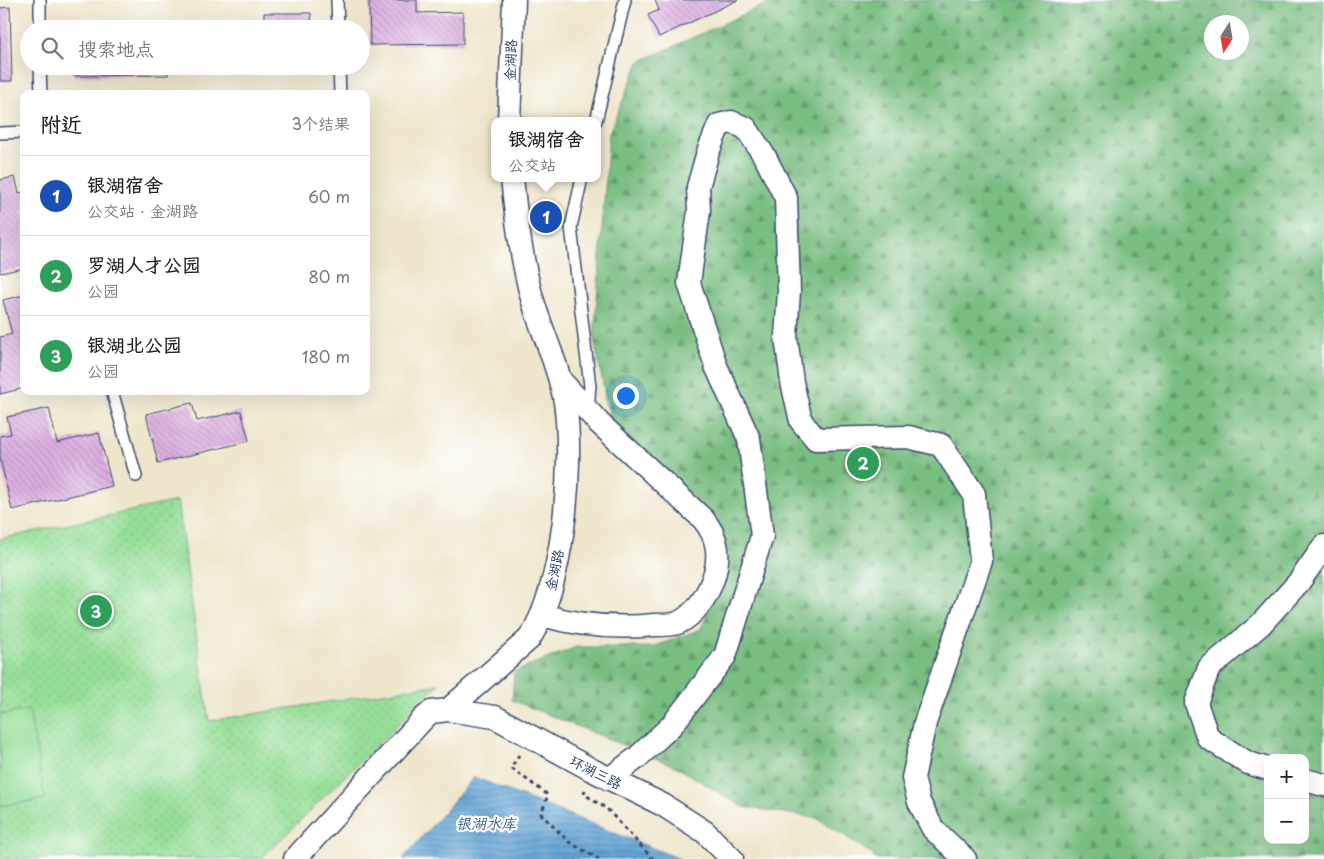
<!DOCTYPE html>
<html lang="zh">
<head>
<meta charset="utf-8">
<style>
  body { margin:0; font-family:"Playpen Sans","LXGW WenKai TC",sans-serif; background:#f2f2f2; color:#222 }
  .controls { position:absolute; right:15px; bottom:15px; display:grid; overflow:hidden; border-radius:10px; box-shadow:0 5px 20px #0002 }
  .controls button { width:45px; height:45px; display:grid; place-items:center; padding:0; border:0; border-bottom:1px solid #e0e0e0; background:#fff; color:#222; font:25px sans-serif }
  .compass { position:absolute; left:1204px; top:15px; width:45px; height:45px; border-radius:50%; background:#fff; box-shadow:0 5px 20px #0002; rotate:191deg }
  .you { position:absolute; left:625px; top:395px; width:18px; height:18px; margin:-12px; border:4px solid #fff; border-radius:50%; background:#1a73e8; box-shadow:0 0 0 8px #1a73e833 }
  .badge { display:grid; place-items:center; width:32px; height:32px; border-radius:50%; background:#1a73e8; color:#fff; font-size:16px; font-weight:700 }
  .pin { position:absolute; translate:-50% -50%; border:2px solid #fff; box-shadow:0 1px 5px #0006 }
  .popup { position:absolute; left:491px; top:117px; width:110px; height:65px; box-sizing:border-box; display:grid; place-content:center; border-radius:10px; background:#fff; filter:drop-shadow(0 1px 4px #0005); font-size:16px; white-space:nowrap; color:#767676 }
  .popup b { font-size:19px; color:#222 }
  .popup::after { content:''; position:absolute; left:50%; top:100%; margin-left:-10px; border:10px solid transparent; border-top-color:#fff }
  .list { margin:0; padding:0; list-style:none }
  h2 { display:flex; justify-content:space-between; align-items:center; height:65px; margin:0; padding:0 20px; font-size:21px }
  h2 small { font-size:16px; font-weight:400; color:#767676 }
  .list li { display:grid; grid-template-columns:32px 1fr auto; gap:15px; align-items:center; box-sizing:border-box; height:80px; padding:0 20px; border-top:1px solid #e0e0e0 }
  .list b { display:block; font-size:19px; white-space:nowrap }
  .list p { margin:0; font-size:16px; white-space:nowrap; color:#767676 }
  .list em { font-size:16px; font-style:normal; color:#767676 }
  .icon { flex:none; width:28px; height:28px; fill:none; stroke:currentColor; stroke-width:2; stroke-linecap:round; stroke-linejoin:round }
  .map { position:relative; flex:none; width:1324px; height:859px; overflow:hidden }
  .search { position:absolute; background:#fff; box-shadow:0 5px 20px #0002; left:20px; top:20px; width:350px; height:55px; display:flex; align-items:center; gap:12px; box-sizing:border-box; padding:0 18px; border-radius:28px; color:#767676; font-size:19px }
  .panel { position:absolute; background:#fff; box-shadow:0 5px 20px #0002; left:20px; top:90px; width:350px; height:305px; border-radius:10px }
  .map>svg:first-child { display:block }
  .grass { fill:url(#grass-dots); stroke:#59877c }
  .forest { fill:url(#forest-firs); stroke:#4a7670; fill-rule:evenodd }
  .garden { fill:#97df99; stroke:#59877c }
  .water { fill:url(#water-rules); stroke:#3d6898 }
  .building { fill:url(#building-back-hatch) }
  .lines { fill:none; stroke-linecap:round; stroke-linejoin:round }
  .lane-casing { stroke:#3b4a6e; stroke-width:14 }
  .street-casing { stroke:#3b4a6e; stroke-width:25 }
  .path { stroke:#3b4a6e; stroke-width:3; stroke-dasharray:4 4; stroke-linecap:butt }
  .lane { stroke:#fff; stroke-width:11 }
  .street { stroke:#fff; stroke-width:22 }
  .labels { text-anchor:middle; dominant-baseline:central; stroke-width:4.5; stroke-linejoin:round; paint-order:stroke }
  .street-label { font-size:14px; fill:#1b2f5e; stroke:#fff }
  .water-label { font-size:15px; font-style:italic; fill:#365d8d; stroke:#fff }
</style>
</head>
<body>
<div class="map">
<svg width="1324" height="859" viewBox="0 0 1324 859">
  <defs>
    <pattern id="grass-dots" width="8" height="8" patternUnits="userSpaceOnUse" patternTransform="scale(1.25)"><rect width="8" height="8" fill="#97df99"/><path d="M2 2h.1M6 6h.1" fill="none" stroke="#82c086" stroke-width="1.8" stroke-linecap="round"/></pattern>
    <pattern id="forest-firs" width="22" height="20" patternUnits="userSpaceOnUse" patternTransform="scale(1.25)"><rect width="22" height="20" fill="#79be81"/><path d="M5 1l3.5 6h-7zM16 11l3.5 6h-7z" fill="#629b6d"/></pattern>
    <pattern id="water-rules" width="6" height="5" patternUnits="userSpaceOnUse" patternTransform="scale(1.25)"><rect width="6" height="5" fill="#5fa2d3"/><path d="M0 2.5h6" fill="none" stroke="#4e84ae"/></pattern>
    <pattern id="building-back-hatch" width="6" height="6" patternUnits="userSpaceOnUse" patternTransform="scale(1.25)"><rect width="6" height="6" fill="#dcafe0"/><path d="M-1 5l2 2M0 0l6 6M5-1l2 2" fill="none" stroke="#b28fb9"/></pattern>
  </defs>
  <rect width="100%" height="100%" fill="#fff"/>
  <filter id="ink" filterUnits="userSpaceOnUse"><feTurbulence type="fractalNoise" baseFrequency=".02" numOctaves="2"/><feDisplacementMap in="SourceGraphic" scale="10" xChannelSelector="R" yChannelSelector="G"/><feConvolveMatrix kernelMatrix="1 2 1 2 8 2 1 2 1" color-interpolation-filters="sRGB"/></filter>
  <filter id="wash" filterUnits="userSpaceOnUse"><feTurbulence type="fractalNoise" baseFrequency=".0096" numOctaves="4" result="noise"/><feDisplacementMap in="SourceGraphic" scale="20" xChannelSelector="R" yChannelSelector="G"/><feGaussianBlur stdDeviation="1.12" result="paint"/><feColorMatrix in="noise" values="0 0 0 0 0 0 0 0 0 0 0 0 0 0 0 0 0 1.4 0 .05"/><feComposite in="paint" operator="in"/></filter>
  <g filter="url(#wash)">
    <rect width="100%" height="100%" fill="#eee6cb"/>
    <path class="grass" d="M177,501L209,721L439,684L261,859H0V539Z"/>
    <path class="forest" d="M775,0H1324V859H875L872,854L817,818L743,807L675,766L512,700L514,672L576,647H653L701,629L728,557L718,521L611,422L594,340L609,133L639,62ZM1212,22H1242V52H1212ZM1268,758H1305V840H1268Z"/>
    <path class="garden" d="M29,710L45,799L0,806V715Z"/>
    <path class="water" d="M474,777L680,859H403Z"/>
    <g id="blocks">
      <path class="building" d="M369,0H417V13L463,12V44L370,45Z
        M655,0H738L659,37L648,15L659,10Z
        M10,7L12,81H0V8Z
        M264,13H311L312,29H264Z
        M121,26V29H73V27Z
        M74,66H168V75L74,76Z
        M15,177L19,193L24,192V268L0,273V180Z
        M24,295V388L0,394V337L12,334L3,300Z
        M192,403L197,421L241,411L249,441L158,463L146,414Z
        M49,408L57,443L99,433L112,486L12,510L0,458V436L11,434L7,417Z"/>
    </g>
  </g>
  <g filter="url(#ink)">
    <use href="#blocks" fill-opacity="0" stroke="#3b4a6e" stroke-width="1"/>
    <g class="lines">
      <g class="lane-casing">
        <path id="lane" d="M40,0V29
          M337,0L338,29
          M40,66L41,94
          M339,66L340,94
          M596,121L625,0
          M0,133L24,132
          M582,178L571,227L590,386L588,409
          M112,391L136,476"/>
      </g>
      <g class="street-casing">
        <path id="street" d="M509,121L514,0
          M542,615C580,626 616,629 655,625C662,625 672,625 678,623C695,615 707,596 713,579C721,555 718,537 703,519L599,423L560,380
          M448,710L495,717L592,770L663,805L705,832L732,859
          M1268,769L1248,763L1208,738L1196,703L1209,668L1260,625L1299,582L1324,546
          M609,779L638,757L672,725L725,656L762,536L749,439L716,366L689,283L699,211L698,187L708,152L719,125L731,122L746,128L765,157L786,198L789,291L786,337L792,382L801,421L816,439L908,437L941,445L974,494L981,561L925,723L913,778L919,802L933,829L965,859
          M1305,780L1324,785
          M295,859L424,718L431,712L448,710L529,639C564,586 574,465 565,402C559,366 542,333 532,298C521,259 516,218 512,178"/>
      </g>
      <path class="path" d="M519,755L511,768L548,795L541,814L569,842L599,859
        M585,790L584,794L607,809L653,859"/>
      <use href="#lane" class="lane"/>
      <use href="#street" class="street"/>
    </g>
  </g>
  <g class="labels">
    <g class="street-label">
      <text transform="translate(510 60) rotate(-88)">金湖路</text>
      <text transform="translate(554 570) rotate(-78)">金湖路</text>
      <text transform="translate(596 772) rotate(27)">环湖三路</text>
    </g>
    <g class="water-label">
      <text x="486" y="822">银湖水库</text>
    </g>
  </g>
</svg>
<div class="controls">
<button>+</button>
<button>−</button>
</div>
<svg class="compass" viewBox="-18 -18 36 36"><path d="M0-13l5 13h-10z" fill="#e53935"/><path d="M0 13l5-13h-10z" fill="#767676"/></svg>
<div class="you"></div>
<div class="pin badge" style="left:546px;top:217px;background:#1a4fb4">1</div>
<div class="popup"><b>银湖宿舍</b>公交站</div>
<div class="pin badge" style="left:863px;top:463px;background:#2e9e5b">2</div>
<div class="pin badge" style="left:96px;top:611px;background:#2e9e5b">3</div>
<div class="search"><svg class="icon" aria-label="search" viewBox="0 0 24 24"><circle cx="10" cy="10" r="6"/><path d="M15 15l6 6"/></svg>搜索地点</div>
<section class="panel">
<h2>附近<small>3个结果</small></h2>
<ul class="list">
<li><span class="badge" style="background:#1a4fb4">1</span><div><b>银湖宿舍</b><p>公交站 · 金湖路</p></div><em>60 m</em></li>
<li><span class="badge" style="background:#2e9e5b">2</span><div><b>罗湖人才公园</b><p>公园</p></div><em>80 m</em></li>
<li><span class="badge" style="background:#2e9e5b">3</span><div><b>银湖北公园</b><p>公园</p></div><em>180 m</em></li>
</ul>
</section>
</div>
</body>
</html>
